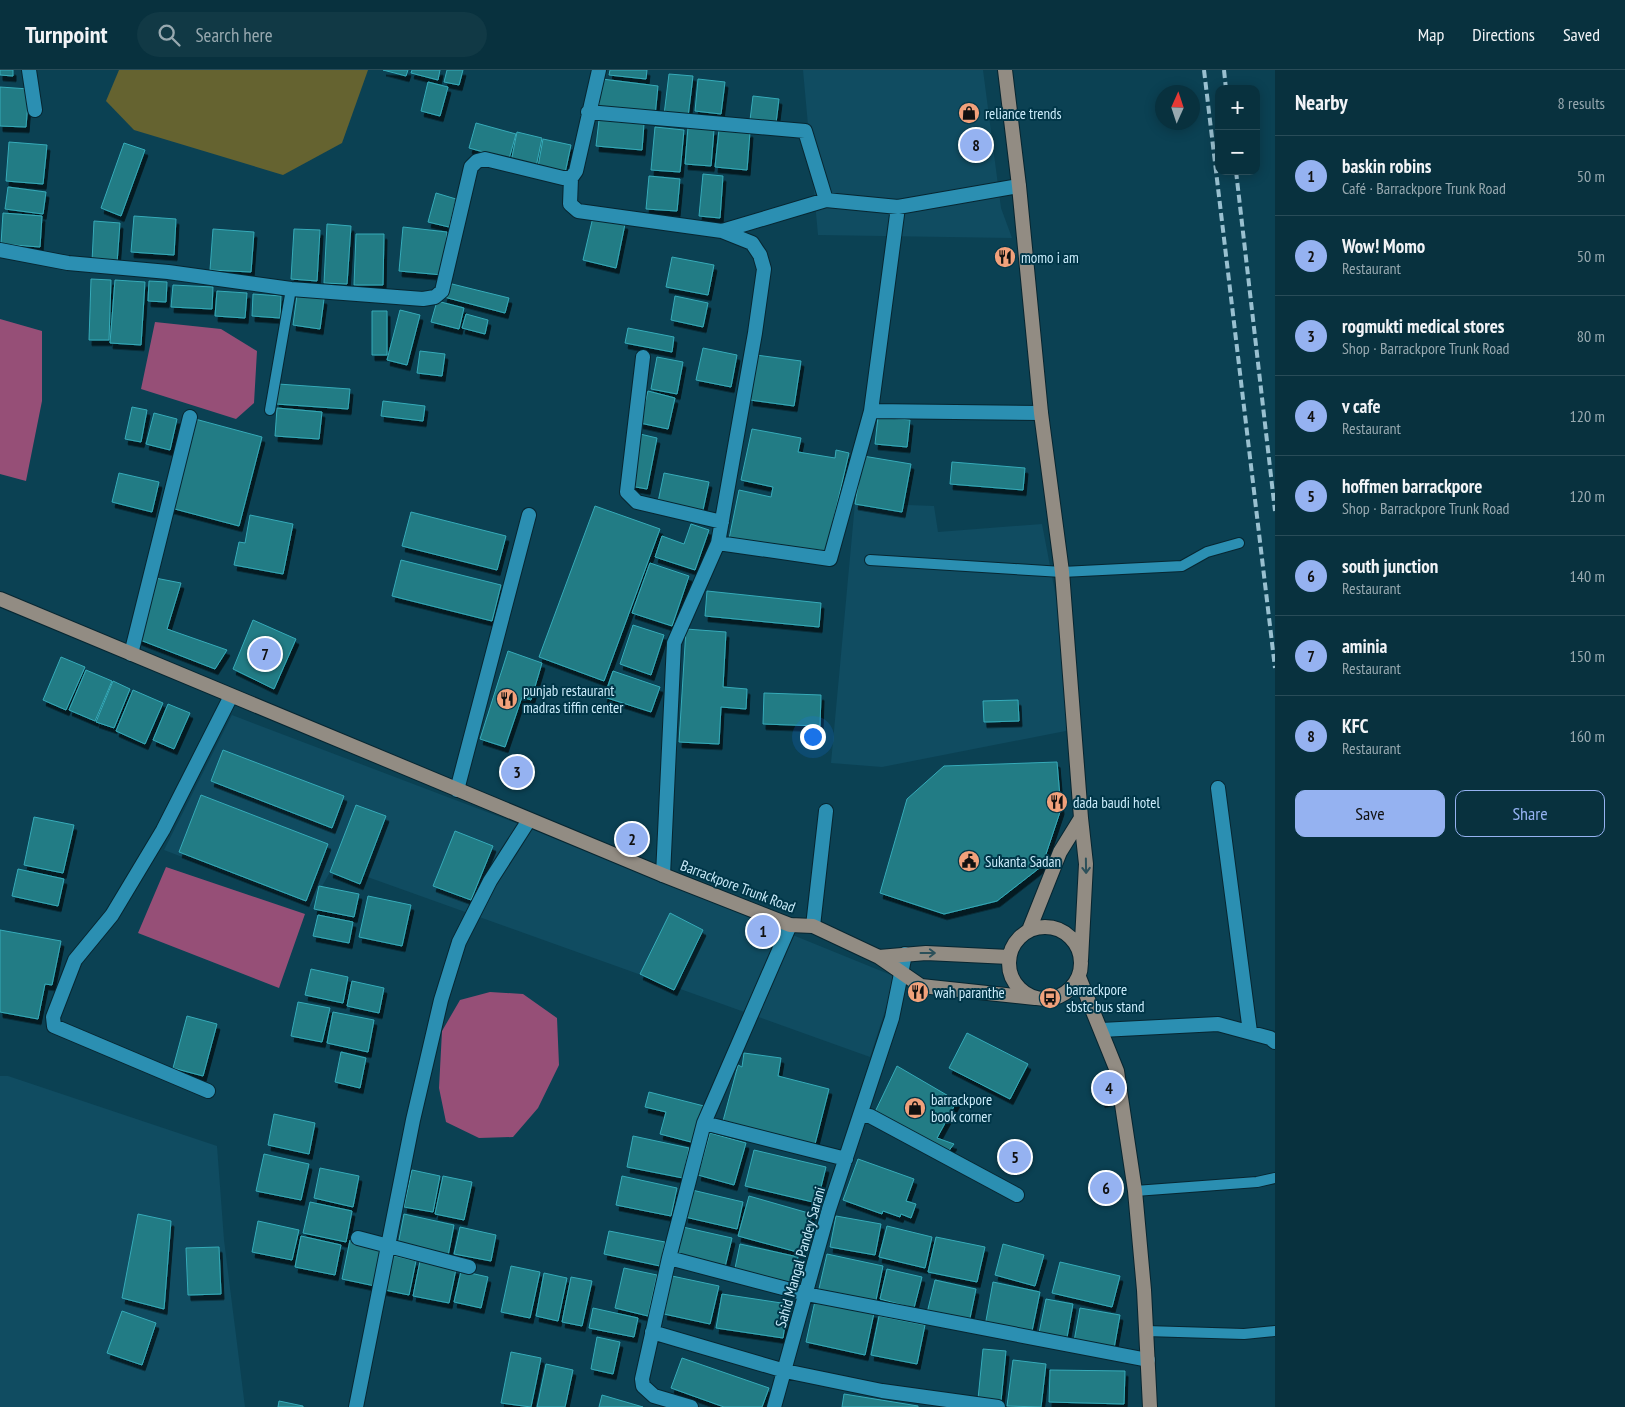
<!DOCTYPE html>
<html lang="en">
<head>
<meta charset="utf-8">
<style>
  body { margin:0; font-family:"PT Sans Narrow",sans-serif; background:#113945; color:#f1f3f6 }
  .controls { position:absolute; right:15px; top:15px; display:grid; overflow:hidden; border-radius:10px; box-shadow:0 2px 12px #0003 }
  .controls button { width:45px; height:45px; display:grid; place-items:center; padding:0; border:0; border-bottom:1px solid #294c58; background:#08313e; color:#f1f3f6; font:25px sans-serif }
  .compass { position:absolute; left:1155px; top:15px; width:45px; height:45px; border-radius:50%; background:#08313e; box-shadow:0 2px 12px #0003; rotate:3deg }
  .you { position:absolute; left:812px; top:666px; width:18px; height:18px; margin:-12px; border:4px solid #fff; border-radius:50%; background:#1a73e8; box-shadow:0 0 0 8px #1a73e833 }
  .badge { display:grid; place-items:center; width:32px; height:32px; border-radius:50%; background:#95b2f1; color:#111; font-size:16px; font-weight:700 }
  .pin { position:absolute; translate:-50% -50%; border:2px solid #fff; box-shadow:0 1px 5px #0006 }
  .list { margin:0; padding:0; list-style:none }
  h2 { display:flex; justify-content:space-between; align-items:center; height:65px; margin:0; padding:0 20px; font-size:21px }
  h2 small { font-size:16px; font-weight:400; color:#98a9b0 }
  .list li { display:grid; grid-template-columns:32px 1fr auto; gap:15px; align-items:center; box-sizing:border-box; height:80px; padding:0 20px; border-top:1px solid #294c58 }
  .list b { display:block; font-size:19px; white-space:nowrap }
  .list p { margin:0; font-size:16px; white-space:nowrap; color:#98a9b0 }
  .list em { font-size:16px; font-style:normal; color:#98a9b0 }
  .actions { display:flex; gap:10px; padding:15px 20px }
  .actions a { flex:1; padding:11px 0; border:1px solid #95b2f1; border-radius:10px; text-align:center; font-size:18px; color:#95b2f1 }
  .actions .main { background:#95b2f1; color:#111 }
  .icon { flex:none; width:28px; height:28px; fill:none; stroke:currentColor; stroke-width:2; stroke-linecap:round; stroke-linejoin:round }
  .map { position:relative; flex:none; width:1275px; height:1337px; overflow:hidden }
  header { display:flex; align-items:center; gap:30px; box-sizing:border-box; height:70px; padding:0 25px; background:#08313e; border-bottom:1px solid #294c58 }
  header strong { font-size:24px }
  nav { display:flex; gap:28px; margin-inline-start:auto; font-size:18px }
  .search { width:350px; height:45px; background:#113945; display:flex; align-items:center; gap:12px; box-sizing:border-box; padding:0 18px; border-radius:28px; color:#98a9b0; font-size:19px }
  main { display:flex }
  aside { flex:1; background:#08313e }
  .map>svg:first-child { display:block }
  .built { fill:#104c61 }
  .green { fill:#656330 }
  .water { fill:#964f77 }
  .building { fill:#217b85; stroke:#36abb9; filter:url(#shadow) }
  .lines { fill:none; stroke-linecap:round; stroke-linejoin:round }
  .service-casing { stroke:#072631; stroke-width:12 }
  .minor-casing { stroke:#072631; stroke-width:16 }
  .primary-casing { stroke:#072631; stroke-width:16 }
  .service { stroke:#2b8fb2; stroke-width:10 }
  .minor { stroke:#2b8fb2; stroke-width:14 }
  .primary { stroke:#928c83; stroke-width:14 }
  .rail { stroke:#99c0d0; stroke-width:4; stroke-dasharray:8 4; stroke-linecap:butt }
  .oneway { stroke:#2c505a }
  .labels { text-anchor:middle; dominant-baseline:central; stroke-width:4; stroke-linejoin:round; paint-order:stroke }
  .poi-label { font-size:15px; fill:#caecfb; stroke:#003648; text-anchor:start }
  .street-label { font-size:15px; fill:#caecfb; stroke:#003648 }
</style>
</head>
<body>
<header>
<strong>Turnpoint</strong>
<div class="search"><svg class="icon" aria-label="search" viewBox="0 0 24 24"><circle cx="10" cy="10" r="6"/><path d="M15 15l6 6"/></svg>Search here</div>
<nav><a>Map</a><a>Directions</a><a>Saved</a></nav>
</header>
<main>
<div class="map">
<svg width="1275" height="1337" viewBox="0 0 1275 1337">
  <defs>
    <filter id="shadow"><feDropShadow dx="3" dy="5.5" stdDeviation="0" flood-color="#0009"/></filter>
  </defs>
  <rect width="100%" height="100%" fill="#0b4153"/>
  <path class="built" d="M803,0H983L1001,138L1012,168L818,165Z
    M855,433L934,436L938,462L1042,454L1081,658L882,697L831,693Z
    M232,645L534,760L896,907L870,987L334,795L311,836L164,780Z
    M0,1006H8L217,1076L224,1170L245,1337H0Z"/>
  <path class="green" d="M119,0H368L342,73L283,105L134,60L106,31Z"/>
  <path class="water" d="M0,249L42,261V331L26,411L0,404Z
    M155,252L221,259L257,281L254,333L236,349L141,319Z
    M166,797L305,844L279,918L138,863Z
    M490,922L523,924L557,948L559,995L538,1038L513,1067L479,1068L446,1052L439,1018L442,961L460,930Z"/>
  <path class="building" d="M0,0H13V6L0,5Z
    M383,0H408L406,6Z
    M412,0H440L438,10L411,3Z
    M447,0H463L459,15L444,12Z
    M610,0H647L646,9L609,5Z
    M669,4L693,6L688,47L664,45Z
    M602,9L658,16L655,46L598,40Z
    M698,9L725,12L721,44L695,41Z
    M428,12L448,17L440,46L421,41Z
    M0,17L29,19L26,57L0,56Z
    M753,26L779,29L776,53L750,50Z
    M599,50L644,54L642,80L596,76Z
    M476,53L516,64L509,89L469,78Z
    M655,57L684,60L680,102L651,100Z
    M688,57L714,60L711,96L685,94Z
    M719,59L750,62L747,100L715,97Z
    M517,62L542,68L536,97L511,92Z
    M543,69L571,75L565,103L538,97Z
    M9,72L47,75L43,114L6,111Z
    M124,73L145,80L121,146L101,138Z
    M703,104L723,106L720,148L699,146Z
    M649,106L680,109L677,141L646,139Z
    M8,117L46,122L43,144L5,139Z
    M436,123L456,129L449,157L428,152Z
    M3,143L42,146L40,177L1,174Z
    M134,146L176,149L174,185L131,182Z
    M593,147L625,154L616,198L583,190Z
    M94,151L120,153L117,193L92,192Z
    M327,154L351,156L347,214L324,213Z
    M403,157L447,162L443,205L399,201Z
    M213,159L254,162L251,202L210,200Z
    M294,159L320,160L317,211L291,209Z
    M356,164H384L383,215H354Z
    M672,187L714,195L708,225L666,217Z
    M91,209L111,210L109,270H89Z
    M115,210L145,212L141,275L110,273Z
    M149,211L167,212L166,232L148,231Z
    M448,213L509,228L505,243L444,227Z
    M173,215L213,217L212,239L171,237Z
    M217,221L247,223L245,248L215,246Z
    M253,224L281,226L280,248L252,246Z
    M297,225L324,229L320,259L293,255Z
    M675,226L708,233L703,257L671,250Z
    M437,231L464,238L459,259L431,252Z
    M400,240L420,245L407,295L387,290Z
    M372,241H387V285H372Z
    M466,244L488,250L485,264L462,258Z
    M628,258L674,267L672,282L625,273Z
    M703,278L737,285L731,317L696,310Z
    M420,281L445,284L442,306L417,303Z
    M756,285L801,291L794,336L750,330Z
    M657,287L683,292L677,324L651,319Z
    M278,314L350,319L348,339L276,334Z
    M648,321L675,328L668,359L640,353Z
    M383,331L425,336L423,351L381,346Z
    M132,337L147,340L141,372L125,369Z
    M277,338L322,342L319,369L275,366Z
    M154,343L177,349L170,380L146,374Z
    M878,347L910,350L907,377L875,374Z
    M195,349L262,367L239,456L171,438Z
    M752,359L801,368L798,382L835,388L836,380L849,383L826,481L729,469L739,420L771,427L773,417L741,410Z
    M640,364L657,368L647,419L630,416Z
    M863,386L911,394L902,442L855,434Z
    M952,392L1025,398L1023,420L950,414Z
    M119,403L159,412L152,442L112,432Z
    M664,403L709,412L703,440L658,432Z
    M595,436L660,459L604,611L539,587Z
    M411,442L506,466L497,500L402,476Z
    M250,445L293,454L283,504L234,495L239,472L245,473Z
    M691,454L709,460L695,500L655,487L662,466L684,474Z
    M401,490L501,515L492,551L392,526Z
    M650,493L689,506L672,556L632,543Z
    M150,507L181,513L167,559L227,580L215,599L135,568Z
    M707,521L821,533L819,557L705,546Z
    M253,550L296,569L274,619L233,599Z
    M633,555L664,565L651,605L620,594Z
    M686,559L726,562L723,617L747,619L746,639L721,637L719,674L679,672Z
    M508,581L542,593L531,630L522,627L505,677L480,669Z
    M61,587L85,597L66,640L43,630Z
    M86,600L112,611L95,651L69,640Z
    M613,601L660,617L651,642L604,627Z
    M113,611L130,619L114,658L96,652Z
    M133,620L163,633L145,674L116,661Z
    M764,623L821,625L820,656L763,654Z
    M1018,630L1019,651L984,652L983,631Z
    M168,634L190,643L174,679L153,670Z
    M223,680L344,726L332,758L211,711Z
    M1057,692L1061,739L1042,796L997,831L944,844L880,823L907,729L944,696Z
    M201,725L328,774L306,831L179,782Z
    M356,735L386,746L360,814L330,802Z
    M34,747L74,755L63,803L24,795Z
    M455,761L493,776L471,830L433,816Z
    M18,799L64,809L58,836L12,826Z
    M319,816L359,824L354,847L314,839Z
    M368,826L411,835L402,876L359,867Z
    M670,843L703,860L674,920L640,904Z
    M318,845L353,852L349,873L313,866Z
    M0,860L61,871L52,915L45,914L38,949L0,942Z
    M311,899L348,907L343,933L305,925Z
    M352,911L384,918L379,943L347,936Z
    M298,932L330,938L322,972L291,966Z
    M333,942L374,950L368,982L327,973Z
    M187,946L217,954L203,1006L173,998Z
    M967,963L1028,994L1010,1029L949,998Z
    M341,982L366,988L360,1018L335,1012Z
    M744,983L781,988L778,1006L829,1019L815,1074L723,1051L738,995L742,997Z
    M897,996L957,1031L937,1068L954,1074L947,1083L874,1044Z
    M1115,1005L1119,1027L1102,1032L1100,1010Z
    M649,1022L704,1036L695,1073L660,1064L666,1042L645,1037Z
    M274,1044L315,1053L309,1084L268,1075Z
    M710,1063L746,1073L734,1115L698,1105Z
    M633,1066L689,1078L683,1108L627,1097Z
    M754,1080L826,1097L817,1133L745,1116Z
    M264,1084L309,1094L301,1130L256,1121Z
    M858,1089L914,1109L906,1131L916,1134L911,1148L901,1144L900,1147L883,1141L882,1144L843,1130Z
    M320,1098L359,1106L353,1137L314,1128Z
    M412,1100L440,1106L433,1142L404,1137Z
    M443,1106L472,1112L464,1150L435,1144Z
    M622,1106L677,1118L671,1146L616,1135Z
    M692,1120L743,1132L737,1159L685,1147Z
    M749,1126L812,1144L801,1183L738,1166Z
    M310,1132L352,1141L346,1172L303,1163Z
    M138,1144L171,1151L164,1239L122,1228Z
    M404,1144L454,1155L448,1186L398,1175Z
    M836,1146L881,1154L875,1185L830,1177Z
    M258,1151L299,1160L292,1190L252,1182Z
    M887,1156L932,1167L925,1198L879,1187Z
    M460,1157L496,1165L491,1191L454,1184Z
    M683,1157L732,1168L725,1197L676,1185Z
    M609,1161L665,1172L660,1196L604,1184Z
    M301,1166L341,1175L335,1205L295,1197Z
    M936,1167L985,1177L977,1212L928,1202Z
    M350,1170L383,1177L375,1216L342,1209Z
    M740,1174L798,1187L792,1216L734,1203Z
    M1003,1174L1044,1185L1035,1216L995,1205Z
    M219,1177L221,1224L188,1225L186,1178Z
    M387,1184L416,1191L409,1225L380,1219Z
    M827,1184L883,1196L875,1235L818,1223Z
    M420,1191L456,1199L449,1233L413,1226Z
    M1060,1192L1120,1206L1112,1237L1052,1223Z
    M511,1196L540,1202L530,1248L501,1242Z
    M624,1198L657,1205L648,1246L615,1238Z
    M887,1199L922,1207L914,1238L880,1229Z
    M461,1201L488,1207L481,1238L454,1232Z
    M544,1203L567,1208L558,1251L536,1246Z
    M672,1206L719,1216L710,1254L664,1244Z
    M571,1207L592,1211L582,1256L562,1252Z
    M935,1210L976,1219L969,1253L927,1243Z
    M993,1212L1040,1222L1031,1266L985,1256Z
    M722,1224L788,1234L783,1268L716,1258Z
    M1046,1229L1073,1234L1066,1273L1038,1268Z
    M815,1231L874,1243L865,1285L806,1272Z
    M593,1238L638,1248L634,1267L589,1258Z
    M1080,1238L1120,1245L1113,1284L1073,1277Z
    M122,1241L156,1253L142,1295L107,1283Z
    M879,1246L925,1255L917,1294L871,1285Z
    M597,1267L620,1272L613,1304L591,1299Z
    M983,1279L1006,1281L1001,1331L978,1329Z
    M511,1282L541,1288L531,1337L501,1333Z
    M682,1288L769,1318L762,1337H724L671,1318Z
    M1013,1290L1046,1294L1041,1337L1007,1336Z
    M546,1294L573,1300L565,1337H537Z
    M1050,1300L1125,1301L1124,1334L1049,1332Z
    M844,1324L918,1336V1337H842Z
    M602,1325L643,1337H599Z
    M279,1331L303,1336V1337H278Z"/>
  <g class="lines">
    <g class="service-casing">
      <path id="service" d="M270,340L291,219
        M870,490L1062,502L1182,496L1207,482L1239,473
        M1135,1121L1257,1112L1275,1108
        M1146,1261L1244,1264L1275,1261"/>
    </g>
    <g class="minor-casing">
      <path id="minor" d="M29,0L35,40
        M588,42L805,61L826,130
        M571,108L570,134L578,141L722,161L826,130L898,137L1019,116
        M0,180L68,193L168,202L291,219L423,229L435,227L442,221L471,97L477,91L485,89L563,108H571L576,101L599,0
        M643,287L627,422L637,432L722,452
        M871,341L1041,343
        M718,473L830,489L871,341L898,137
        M131,584L190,347
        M1218,718L1250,962
        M457,720L529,445
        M663,805L674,573L718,473L755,263L764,199L760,185L752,173L722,161
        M813,856L826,741
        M1101,960L1218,954L1270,968L1275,972
        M208,1021L54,956L53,947L75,890L112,845L163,760L231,626
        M860,1046H870L1017,1125
        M704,1053L846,1089
        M358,1168L469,1197
        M669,1188L806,1224L1148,1290
        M652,1262L785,1301L882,1321L998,1337
        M356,1337L413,1050L441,930L459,872L490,811L529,750
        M691,1337L654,1326L643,1316L642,1309L669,1188L704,1053L790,855
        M774,1337L829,1139L892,948L905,884"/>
    </g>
    <g class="primary-casing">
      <path id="primary" d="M1005,0L1019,116L1041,343L1062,502L1081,748L1086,794L1081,890
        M0,529L663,805L790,855L813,856L879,887L921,916L1035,928
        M1009 893a36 36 0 1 1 72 0a36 36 0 1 1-72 0Z
        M1029,860L1060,782L1081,748
        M879,887L926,883L1009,887
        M1079,907L1117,1001L1135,1121L1144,1220L1150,1337"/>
    </g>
    <use href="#service" class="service"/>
    <use href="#minor" class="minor"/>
    <use href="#primary" class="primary"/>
    <path class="rail" d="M1204,0L1275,598
      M1224,0L1226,19
      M1236,101L1275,441"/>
  </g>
  <defs><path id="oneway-shaft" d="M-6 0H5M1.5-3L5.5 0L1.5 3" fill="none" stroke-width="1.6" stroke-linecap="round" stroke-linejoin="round" transform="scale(1.25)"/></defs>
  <g class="oneway">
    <use href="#oneway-shaft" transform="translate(1086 796) rotate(89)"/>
    <use href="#oneway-shaft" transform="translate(928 883)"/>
  </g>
  <defs>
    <g id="shop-disc" transform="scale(1.125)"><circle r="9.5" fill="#f1a17b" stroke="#003648"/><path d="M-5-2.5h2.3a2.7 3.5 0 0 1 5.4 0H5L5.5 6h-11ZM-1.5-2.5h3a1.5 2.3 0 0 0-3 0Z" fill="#111"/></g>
    <g id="restaurant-disc" transform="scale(1.125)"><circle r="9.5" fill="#f1a17b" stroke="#003648"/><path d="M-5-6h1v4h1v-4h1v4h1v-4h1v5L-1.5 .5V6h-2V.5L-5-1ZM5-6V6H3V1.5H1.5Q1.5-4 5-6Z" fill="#111"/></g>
    <g id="civic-disc" transform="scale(1.125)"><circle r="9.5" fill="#f1a17b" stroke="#003648"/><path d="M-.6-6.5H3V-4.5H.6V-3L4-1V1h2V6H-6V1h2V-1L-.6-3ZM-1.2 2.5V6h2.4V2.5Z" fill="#111"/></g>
    <g id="bus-disc" transform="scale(1.125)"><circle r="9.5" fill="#f1a17b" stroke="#003648"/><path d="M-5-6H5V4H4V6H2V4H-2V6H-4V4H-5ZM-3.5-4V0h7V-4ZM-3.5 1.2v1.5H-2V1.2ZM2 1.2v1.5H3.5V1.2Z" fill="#111"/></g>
  </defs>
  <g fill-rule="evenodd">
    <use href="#shop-disc" x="969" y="43"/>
    <use href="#restaurant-disc" x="1005" y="187"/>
    <use href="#restaurant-disc" x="507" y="629"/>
    <use href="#restaurant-disc" x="1057" y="732"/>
    <use href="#civic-disc" x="969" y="791"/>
    <use href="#restaurant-disc" x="918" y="922"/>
    <use href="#bus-disc" x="1050" y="928"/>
    <use href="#shop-disc" x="915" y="1038"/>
  </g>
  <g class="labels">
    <g class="poi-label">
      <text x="985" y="43">reliance trends</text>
      <text x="1021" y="187">momo i am</text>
      <text x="523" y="620">punjab restaurant<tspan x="523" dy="17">madras tiffin center</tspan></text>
      <text x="1073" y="732">dada baudi hotel</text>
      <text x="985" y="791">Sukanta Sadan</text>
      <text x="1066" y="919">barrackpore<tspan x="1066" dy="17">sbstc bus stand</tspan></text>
      <text x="934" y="922">wah paranthe</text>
      <text x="931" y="1029">barrackpore<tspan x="931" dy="17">book corner</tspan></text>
    </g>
    <g class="street-label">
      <text transform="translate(738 816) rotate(21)">Barrackpore Trunk Road</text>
      <text transform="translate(800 1187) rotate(-74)">Sahid Mangal Pandey Sarani</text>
    </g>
  </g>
</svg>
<div class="controls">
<button>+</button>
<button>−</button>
</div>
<svg class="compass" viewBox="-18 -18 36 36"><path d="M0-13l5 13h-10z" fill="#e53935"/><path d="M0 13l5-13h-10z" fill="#98a9b0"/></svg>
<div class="you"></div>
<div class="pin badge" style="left:763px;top:861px">1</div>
<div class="pin badge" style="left:632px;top:769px">2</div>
<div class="pin badge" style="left:517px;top:702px">3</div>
<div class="pin badge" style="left:1109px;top:1018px">4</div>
<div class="pin badge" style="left:1015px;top:1087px">5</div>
<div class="pin badge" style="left:1106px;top:1118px">6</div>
<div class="pin badge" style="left:265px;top:584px">7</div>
<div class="pin badge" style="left:976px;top:75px">8</div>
</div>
<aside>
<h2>Nearby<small>8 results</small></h2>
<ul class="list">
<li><span class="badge">1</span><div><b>baskin robins</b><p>Café · Barrackpore Trunk Road</p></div><em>50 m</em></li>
<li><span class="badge">2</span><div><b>Wow! Momo</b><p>Restaurant</p></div><em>50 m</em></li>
<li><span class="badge">3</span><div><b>rogmukti medical stores</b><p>Shop · Barrackpore Trunk Road</p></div><em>80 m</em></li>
<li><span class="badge">4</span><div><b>v cafe</b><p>Restaurant</p></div><em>120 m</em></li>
<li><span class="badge">5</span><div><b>hoffmen barrackpore</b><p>Shop · Barrackpore Trunk Road</p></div><em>120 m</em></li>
<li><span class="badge">6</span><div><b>south junction</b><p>Restaurant</p></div><em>140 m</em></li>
<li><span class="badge">7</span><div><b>aminia</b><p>Restaurant</p></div><em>150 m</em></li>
<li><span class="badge">8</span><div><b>KFC</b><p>Restaurant</p></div><em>160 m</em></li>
</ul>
<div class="actions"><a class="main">Save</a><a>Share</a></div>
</aside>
</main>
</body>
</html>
